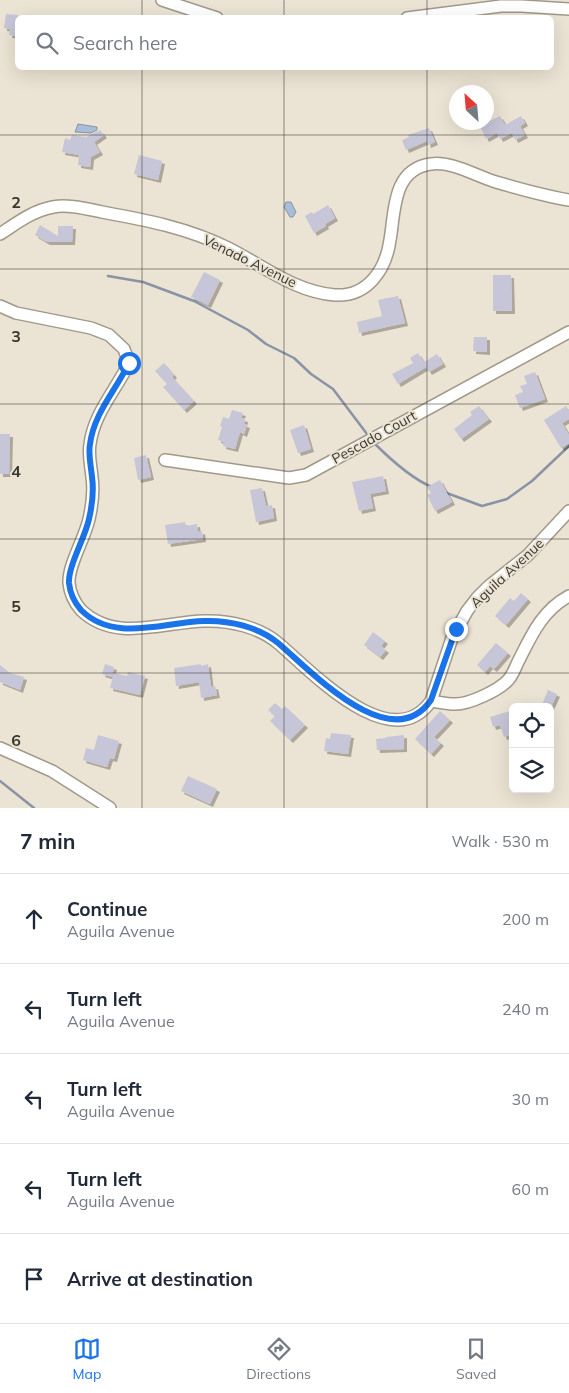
<!DOCTYPE html>
<html lang="en">
<head>
<meta charset="utf-8">
<style>
  body { margin:0; font-family:Mulish,sans-serif; background:#f2f2f3; color:#1f2937 }
  .controls { position:absolute; right:15px; bottom:15px; display:grid; overflow:hidden; border-radius:8px; box-shadow:0 5px 20px #0002 }
  .controls button { width:45px; height:45px; display:grid; place-items:center; padding:0; border:0; border-bottom:1px solid #e0e1e3; background:#fff; color:#1f2937; font:25px sans-serif }
  .compass { position:absolute; left:449px; top:85px; width:45px; height:45px; border-radius:50%; background:#fff; box-shadow:0 5px 20px #0002; rotate:334deg }
  .stop { position:absolute; width:15px; height:15px; margin:-11px; border:4px solid #1a73e8; border-radius:50%; background:#fff }
  .stop.end { background:#1a73e8; border-color:#fff; box-shadow:0 1px 5px #0008 }
  .list { margin:0; padding:0; list-style:none }
  h2 { display:flex; justify-content:space-between; align-items:center; height:65px; margin:0; padding:0 20px; font-size:21px }
  h2 small { font-size:16px; font-weight:400; color:#747a83 }
  .list li { display:grid; grid-template-columns:32px 1fr auto; gap:15px; align-items:center; box-sizing:border-box; height:90px; padding:0 20px; border-top:1px solid #e0e1e3 }
  .list b { display:block; font-size:19px; white-space:nowrap }
  .list p { margin:0; font-size:16px; white-space:nowrap; color:#747a83 }
  .list em { font-size:16px; font-style:normal; color:#747a83 }
  .icon { flex:none; width:28px; height:28px; fill:none; stroke:currentColor; stroke-width:2; stroke-linecap:round; stroke-linejoin:round }
  .map { position:relative; flex:none; width:569px; height:808px; overflow:hidden }
  .search { position:absolute; background:#fff; box-shadow:0 5px 20px #0002; left:15px; right:15px; top:15px; height:55px; display:flex; align-items:center; gap:12px; box-sizing:border-box; padding:0 18px; border-radius:8px; color:#747a83; font-size:19px }
  .sheet { height:515px; background:#fff }
  nav { display:flex; justify-content:space-around; align-items:center; box-sizing:border-box; height:70px; border-top:1px solid #e0e1e3; background:#fff; font-size:14px; color:#747a83 }
  nav a { display:grid; justify-items:center; gap:2px }
  nav .on { color:#1a73e8 }
  .map>svg:first-child { display:block }
  .water { fill:#a9bcd8; stroke:#8894a6 }
  .lines { fill:none; stroke-linecap:round; stroke-linejoin:round }
  .stream { stroke:#8894a6; stroke-width:2.5 }
  .building { fill:#c6c6d8; filter:url(#shadow) }
  .minor-casing { stroke:#a09989; stroke-width:14 }
  .minor { stroke:#fff; stroke-width:11 }
  .route { stroke:#1a73e8; stroke-width:6 }
  .grid { fill:none; stroke:#3a3731; stroke-width:1; stroke-opacity:0.55 }
  .labels { text-anchor:middle; dominant-baseline:central; stroke-width:4; stroke-linejoin:round; paint-order:stroke }
  .street-label { font-size:14px; fill:#3a3731; stroke:#ebe3d3 }
  .grid-label { font-size:16px; text-anchor:middle; font-weight:bold; fill:#3a3731; stroke:#ebe3d3; stroke-width:4; stroke-linejoin:round; paint-order:stroke }
</style>
</head>
<body>
<div class="map">
<svg width="569" height="808" viewBox="0 0 569 808">
  <defs>
    <filter id="shadow"><feDropShadow dx="3" dy="3" stdDeviation="0" flood-color="#0004"/></filter>
  </defs>
  <rect width="100%" height="100%" fill="#ebe3d3"/>
  <path class="water" d="M78,124L97,127V130L91,133L75,132Z
    M286,202H291L296,212L293,217H290L284,207Z"/>
  <g class="lines">
    <path class="stream" d="M108,276L143,282L194,301L248,330L266,344L294,358L311,374L333,389L370,438
      M373,442C389,458 412,479 432,487
      M444,492L482,506L507,499L532,481L569,446
      M0,781L34,808"/>
  </g>
  <path class="building" d="M6,14L18,15V36L9,35L10,29L4,28Z
    M500,116L505,125L521,116L525,123L520,126L525,135L515,140L512,133L500,139L497,133L486,139L478,122H488Z
    M429,128L435,142L428,145L427,141L406,150L402,140L409,137L408,135Z
    M100,130L104,135L94,142L100,152L91,157L90,167L78,165L79,155L62,152L65,138L70,140L72,135L86,137Z
    M139,155L162,161L158,180L134,174Z
    M328,205L335,218L325,224L326,226L314,233L305,216L312,212L313,214Z
    M40,225L58,236V226H73L72,242H47L35,235Z
    M204,272L220,280L208,305L191,297Z
    M493,275H511L512,311H493Z
    M398,296L405,323L359,333L357,322L382,316L378,300Z
    M474,337H487V352L473,351Z
    M418,353L424,362L437,354L443,364L429,372L426,367L398,384L392,374L413,363L410,358Z
    M164,363L174,375L172,377L194,401L184,410L163,387L167,384L155,371Z
    M535,372L545,399L520,408L515,395L523,392L520,386L527,384L524,376Z
    M479,406L489,419L461,439L454,429L472,415L470,412Z
    M566,406L569,410V419L562,423L569,435V443L561,448L544,420Z
    M232,410L243,413L241,418L245,419L244,424L247,425L244,434L240,432L235,449L223,446L224,442L218,440L222,427L220,426L223,417L229,419Z
    M304,425L311,449L298,453L290,430Z
    M0,434H10L9,474H0Z
    M146,455L151,477L138,480L134,458Z
    M383,476L386,491L370,494L373,508L359,511L352,482Z
    M440,480L452,502L435,511L427,495L431,493L427,487Z
    M262,488L266,506L272,505L274,518L256,522L250,490Z
    M185,522L186,526L197,524L198,532L202,531L203,539L168,544L165,525Z
    M521,593L528,599L506,625L495,616L510,598L514,601Z
    M373,632L385,641L381,646L386,650L380,657L364,645Z
    M496,643L508,653L494,669L490,666L485,672L477,665Z
    M105,664L114,667L112,677L102,674Z
    M201,664V666L208,664L211,687L215,686L217,695L201,698L199,682L176,686L174,668Z
    M0,665L10,673L24,677L20,690L0,682Z
    M128,672L145,676L140,695L110,688L114,673L127,676Z
    M548,690L557,694L551,707H541Z
    M275,703L282,709L285,706L305,725L290,740L270,721L275,716L268,710Z
    M513,710V734L504,737L500,725L493,727L490,717Z
    M440,711L450,720L434,737L441,743L431,754L415,739Z
    M331,733L351,735L348,754L324,751L326,738L330,739Z
    M98,735L119,741L114,759L110,758L107,767L83,760L86,748L94,750Z
    M404,735V749L377,750L376,739L386,738V737Z
    M188,776L217,789L210,804L181,791Z"/>
  <g class="lines">
    <g class="minor-casing">
      <path id="minor" d="M162,0L217,18
        M407,18L501,6H521L569,9
        M0,234C17,223 32,211 53,207C68,204 87,209 102,212C146,220 188,228 228,248C262,265 295,292 335,295C368,297 386,269 390,240C395,212 392,169 431,164C452,161 476,176 496,182C520,189 545,196 569,200
        M0,306L16,313L91,328L109,335L124,349L129,363C116,390 94,413 90,444C88,455 91,466 92,477C94,491 92,506 89,519C85,538 68,565 69,583C70,593 74,602 81,610C115,643 163,622 204,621C229,620 259,627 278,643C310,670 391,758 431,701L452,638L467,611L477,598L489,586L528,555L569,511
        M165,460L289,478L306,475L569,332
        M431,701C439,702 447,704 454,704C468,705 500,690 509,679C514,673 516,665 520,658C532,634 543,610 569,596
        M0,748L52,771L110,808"/>
    </g>
    <use href="#minor" class="minor"/>
  </g>
  <g class="lines">
    <path class="route" d="M129,363C116,390 94,413 90,444C88,455 91,466 92,477C94,491 92,506 89,519C85,538 68,566 69,583C70,593 74,602 81,610C114,643 163,622 204,621C229,620 259,627 278,643C310,670 391,758 431,700L456,629"/>
  </g>
  <path class="grid" d="M142,0V18M284,0V18M427,0V18M142,68V808M284,68V808M427,68V808M0,135H569M0,269H569M0,404H569M0,539H569M0,673H569"/>
  <g class="labels">
    <g class="street-label">
      <text transform="translate(250 261) rotate(26)">Venado Avenue</text>
      <text transform="translate(374 437) rotate(-29)">Pescado Court</text>
      <text transform="translate(507 573) rotate(-43)">Aguila Avenue</text>
    </g>
  </g>
  <g class="grid-label">
    <text x="16" y="208">2</text>
    <text x="16" y="342">3</text>
    <text x="16" y="477">4</text>
    <text x="16" y="612">5</text>
    <text x="16" y="746">6</text>
  </g>
</svg>
<div class="controls">
<button><svg class="icon" aria-label="locate" viewBox="0 0 24 24"><circle cx="12" cy="12" r="6"/><path d="M12 2v4M12 18v4M2 12h4M18 12h4"/></svg></button>
<button><svg class="icon" aria-label="layers" viewBox="0 0 24 24"><path d="M12 4l9 5-9 5-9-5zM3 14l9 5 9-5"/></svg></button>
</div>
<svg class="compass" viewBox="-18 -18 36 36"><path d="M0-13l5 13h-10z" fill="#e53935"/><path d="M0 13l5-13h-10z" fill="#747a83"/></svg>
<div class="stop" style="left:129px;top:363px"></div>
<div class="stop end" style="left:456px;top:629px"></div>
<div class="search"><svg class="icon" aria-label="search" viewBox="0 0 24 24"><circle cx="10" cy="10" r="6"/><path d="M15 15l6 6"/></svg>Search here</div>
</div>
<section class="sheet">
<h2>7 min<small>Walk · 530 m</small></h2>
<ul class="list">
<li><svg class="icon" aria-label="ahead" viewBox="0 0 24 24"><path d="M12 20V5M6 11l6-6 6 6"/></svg><div><b>Continue</b><p>Aguila Avenue</p></div><em>200 m</em></li>
<li><svg class="icon" aria-label="left" viewBox="0 0 24 24"><path d="M17 20v-9H6M10 6l-5 5 5 5"/></svg><div><b>Turn left</b><p>Aguila Avenue</p></div><em>240 m</em></li>
<li><svg class="icon" aria-label="left" viewBox="0 0 24 24"><path d="M17 20v-9H6M10 6l-5 5 5 5"/></svg><div><b>Turn left</b><p>Aguila Avenue</p></div><em>30 m</em></li>
<li><svg class="icon" aria-label="left" viewBox="0 0 24 24"><path d="M17 20v-9H6M10 6l-5 5 5 5"/></svg><div><b>Turn left</b><p>Aguila Avenue</p></div><em>60 m</em></li>
<li><svg class="icon" aria-label="arrive" viewBox="0 0 24 24"><path d="M6 21V4h12l-3 4 3 4H6"/></svg><div><b>Arrive at destination</b></div></li>
</ul>
</section>
<nav>
<a class="on"><svg class="icon" aria-label="map" viewBox="0 0 24 24"><path d="M3 6l6-2 6 2 6-2v14l-6 2-6-2-6 2zM9 4v14M15 6v14"/></svg>Map</a>
<a><svg class="icon" aria-label="directions" viewBox="0 0 24 24"><path d="M12 3l9 9-9 9-9-9zM9 14v-3h6M13 9l2 2-2 2"/></svg>Directions</a>
<a><svg class="icon" aria-label="saved" viewBox="0 0 24 24"><path d="M7 4h10v16l-5-4-5 4z"/></svg>Saved</a>
</nav>
</body>
</html>
